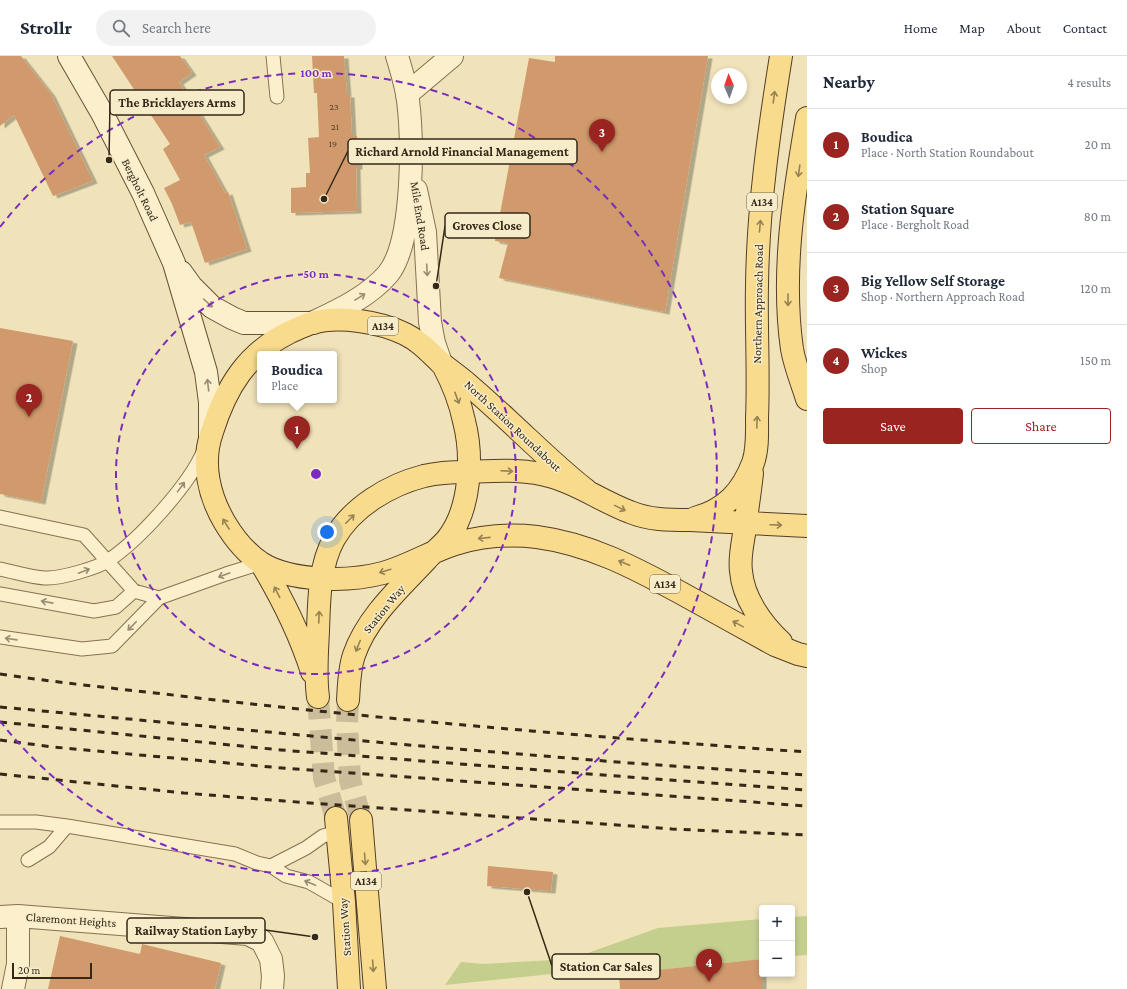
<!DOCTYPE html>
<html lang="en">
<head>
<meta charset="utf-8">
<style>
  body { margin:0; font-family:"Crimson Pro",serif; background:#f2f2f3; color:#1f2937 }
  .controls { position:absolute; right:12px; bottom:12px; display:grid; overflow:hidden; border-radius:4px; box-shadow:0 2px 6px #0003 }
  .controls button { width:36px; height:36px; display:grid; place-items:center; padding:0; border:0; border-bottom:1px solid #e0e1e3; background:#fff; color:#1f2937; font:20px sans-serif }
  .compass { position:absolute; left:711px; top:12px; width:36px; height:36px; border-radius:50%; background:#fff; box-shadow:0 2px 6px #0003; rotate:358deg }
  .scale { position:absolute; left:12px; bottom:10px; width:80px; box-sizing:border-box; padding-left:4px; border:2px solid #352819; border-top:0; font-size:11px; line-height:14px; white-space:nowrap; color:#352819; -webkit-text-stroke:3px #f7ecc9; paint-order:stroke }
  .you { position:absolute; left:327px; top:476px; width:14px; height:14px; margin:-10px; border:3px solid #fff; border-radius:50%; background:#1a73e8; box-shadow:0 0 0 6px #1a73e833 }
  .badge { display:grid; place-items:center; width:26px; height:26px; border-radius:50%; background:#992420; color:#fff; font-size:13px; font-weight:700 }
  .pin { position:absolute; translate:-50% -33px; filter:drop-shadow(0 1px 2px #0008) }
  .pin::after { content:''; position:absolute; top:21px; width:14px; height:12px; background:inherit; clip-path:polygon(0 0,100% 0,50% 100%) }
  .popup { position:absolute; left:257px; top:295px; width:80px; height:52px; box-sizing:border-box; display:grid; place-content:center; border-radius:4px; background:#fff; filter:drop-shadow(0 1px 3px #0005); font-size:13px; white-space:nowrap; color:#747a83 }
  .popup b { font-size:15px; color:#1f2937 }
  .popup::after { content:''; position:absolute; left:50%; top:100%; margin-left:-8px; border:8px solid transparent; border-top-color:#fff }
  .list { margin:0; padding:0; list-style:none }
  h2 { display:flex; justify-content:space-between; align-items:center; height:52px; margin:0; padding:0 16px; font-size:17px }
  h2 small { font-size:13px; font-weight:400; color:#747a83 }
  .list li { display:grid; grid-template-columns:26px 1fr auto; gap:12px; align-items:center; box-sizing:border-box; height:72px; padding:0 16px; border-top:1px solid #e0e1e3 }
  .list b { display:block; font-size:15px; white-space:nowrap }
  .list p { margin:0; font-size:13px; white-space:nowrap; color:#747a83 }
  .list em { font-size:13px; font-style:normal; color:#747a83 }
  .actions { display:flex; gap:8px; padding:12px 16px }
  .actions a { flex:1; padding:9px 0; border:1px solid #992420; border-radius:4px; text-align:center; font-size:14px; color:#992420 }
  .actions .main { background:#992420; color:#fff }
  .icon { flex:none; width:22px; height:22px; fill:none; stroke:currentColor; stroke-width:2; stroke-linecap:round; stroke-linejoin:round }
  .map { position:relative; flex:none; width:807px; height:933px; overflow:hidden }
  header { display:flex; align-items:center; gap:24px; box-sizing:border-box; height:56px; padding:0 20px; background:#fff; border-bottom:1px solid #e0e1e3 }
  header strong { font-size:19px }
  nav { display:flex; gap:22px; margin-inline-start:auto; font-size:14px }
  .search { width:280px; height:36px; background:#f2f2f3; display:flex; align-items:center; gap:10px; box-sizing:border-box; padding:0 14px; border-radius:22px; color:#747a83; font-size:15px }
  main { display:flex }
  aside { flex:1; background:#fff }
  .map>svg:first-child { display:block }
  .green { fill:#c4ce8d }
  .building { fill:#d19a6c; filter:url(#shadow) }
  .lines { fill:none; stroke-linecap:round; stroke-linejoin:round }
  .primary-tunnel { stroke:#cbbd99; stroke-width:22; stroke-dasharray:22 11; stroke-linecap:butt }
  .service-casing { stroke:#877153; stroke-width:15 }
  .minor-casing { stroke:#877153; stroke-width:24 }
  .tertiary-casing { stroke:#877153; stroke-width:24 }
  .secondary-casing { stroke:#685237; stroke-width:24 }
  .primary-casing { stroke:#543e28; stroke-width:24 }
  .service { stroke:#fbefcc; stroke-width:13 }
  .minor { stroke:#fbefcc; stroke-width:22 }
  .tertiary { stroke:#fbefcc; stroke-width:22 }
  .secondary { stroke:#fbefcc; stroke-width:22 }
  .primary { stroke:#f8db8c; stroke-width:22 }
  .rail { stroke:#352819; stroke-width:3; stroke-dasharray:7 7; stroke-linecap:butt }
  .oneway { stroke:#968252 }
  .oneway2 { stroke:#988c72 }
  .ring { fill:none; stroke:#7b2cbf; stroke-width:2; stroke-dasharray:7 5 }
  .labels { text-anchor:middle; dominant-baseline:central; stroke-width:3; stroke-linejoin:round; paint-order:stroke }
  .number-label { font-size:10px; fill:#5c442e }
  .shield { fill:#f7ecc9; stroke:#6f634e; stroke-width:1 }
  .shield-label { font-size:11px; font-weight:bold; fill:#352819 }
  .street-label { font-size:12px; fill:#352819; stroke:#f7ecc9 }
  .centre { fill:#7b2cbf; stroke:#f7ecc9; stroke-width:2 }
  .ring-label { font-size:12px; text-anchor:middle; font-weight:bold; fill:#7b2cbf; stroke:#f7ecc9; stroke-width:3; stroke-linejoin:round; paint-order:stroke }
  .leader { fill:none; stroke:#352819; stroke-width:1.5 }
  .callout-dot { fill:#352819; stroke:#f7ecc9; stroke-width:1.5 }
  .callout { fill:#f7ecc9; stroke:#352819; stroke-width:1.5 }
  .callout-label { font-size:13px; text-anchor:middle; font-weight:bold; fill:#352819 }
</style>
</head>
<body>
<header>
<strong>Strollr</strong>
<div class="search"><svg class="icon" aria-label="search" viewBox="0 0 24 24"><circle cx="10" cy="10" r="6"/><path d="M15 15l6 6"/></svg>Search here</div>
<nav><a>Home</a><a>Map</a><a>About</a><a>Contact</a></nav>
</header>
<main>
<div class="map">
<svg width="807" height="933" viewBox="0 0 807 933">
  <defs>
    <filter id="shadow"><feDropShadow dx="4.5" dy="2.5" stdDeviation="0" flood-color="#0004"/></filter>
  </defs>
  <rect width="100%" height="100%" fill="#f0e2b9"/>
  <path class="green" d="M807,860V899L792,900V861Z
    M762,863V903L631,917L609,912L445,929L461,906L483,908L571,903L658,872Z"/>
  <path class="building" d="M0,0H21L51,38L93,125L53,140L14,59L0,70Z
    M112,0H180L192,17L179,26L220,91L204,99L225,137L228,136L247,193L205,207L191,166L180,169L172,148L164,132L180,124L163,93L170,88Z
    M312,0H344L347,39H350L352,80H357L358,111H356L357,155L291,157V132L306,131V117H310L308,82L319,81L317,37H314Z
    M555,0H708L665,256L499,222L508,187L495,185L529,2L555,6Z
    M0,272L73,285L41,446L0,438Z
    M488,810L553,816L551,835L487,830Z
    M60,880L140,898L142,888L221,907L215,933H48Z
    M762,903V933H620L619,918Z"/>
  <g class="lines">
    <path class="primary-tunnel" d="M318,641L324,722L336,762
      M348,644L347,668L350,724L361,764"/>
    <g class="service-casing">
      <path id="service" d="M273,0L277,41
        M0,461L84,479L134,535L159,542
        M0,513C15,516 30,521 45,522C59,523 98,512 109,504C140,483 190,428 204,394
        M0,538L94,555L116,551L134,535
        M0,581L82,593L112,590L159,542L226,518L261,507
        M0,766H36L67,770L235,798L257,807L271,810L286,820L309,826L344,846
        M28,804L49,791L67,770
        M271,810L306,792L323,780L337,776"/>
    </g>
    <g class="minor-casing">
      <path id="minor" d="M407,38L452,0
        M0,861L18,860L248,878L262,885L271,903L273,920L272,933
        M13,933L18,908V860"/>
    </g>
    <g class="tertiary-casing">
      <path id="tertiary" d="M416,134L425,176L430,266L434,287L441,307
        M314,266C340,254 369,240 388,218C414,186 414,79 407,38C405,26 401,13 397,0"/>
    </g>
    <g class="secondary-casing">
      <path id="secondary" d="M69,0L102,57L143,137L174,207L206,316L210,346V381
        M181,216L191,230L212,251L232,262L244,267H313"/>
    </g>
    <g class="primary-casing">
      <path id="primary" d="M807,62C794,138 781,216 792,293C795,310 802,327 807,343
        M752,417C750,436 747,454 745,472C743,486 739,501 741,515C743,542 762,568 781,586
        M586,434C559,413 535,389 510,366C497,354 484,342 470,330C461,322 451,315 442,308C429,296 421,286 405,278C381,266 338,259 312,267C305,269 297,273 290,276C247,297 226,331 212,376C201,407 209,440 225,467C234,482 246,497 261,507C291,526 349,526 383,517C408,510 430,496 455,488C481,480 510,478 537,481C590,488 635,512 681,537C712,554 744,572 775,589L798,598L807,600
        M695,462C725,454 742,436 753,407C758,393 757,376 757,362C759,317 756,273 757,229C758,152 769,75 781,0
        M261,507C282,542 300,578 312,616
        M318,641C315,619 317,597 318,575C319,545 319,510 334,483C352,451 389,429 424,420C437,417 452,416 466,416C494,415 525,412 553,421C580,429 603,446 630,456C649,464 669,464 690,464L807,470
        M348,644C349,630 349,613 354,599C367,561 400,532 427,503C433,496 442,490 448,482C471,452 473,400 464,365C460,346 453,328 444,311
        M336,762L344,846L349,933
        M361,764L375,933"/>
    </g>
    <use href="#service" class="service"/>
    <use href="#minor" class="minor"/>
    <use href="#tertiary" class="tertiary"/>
    <use href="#secondary" class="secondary"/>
    <use href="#primary" class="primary"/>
    <path class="rail" d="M0,618C66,628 132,634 198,642C400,665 604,682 807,696
      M0,651L397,688L629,707L807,719
      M0,666L281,694L629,721L807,734
      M0,684L53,691L282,712L807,750
      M0,718L184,737L284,745L672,773L807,779"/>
  </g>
  <defs><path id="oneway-shaft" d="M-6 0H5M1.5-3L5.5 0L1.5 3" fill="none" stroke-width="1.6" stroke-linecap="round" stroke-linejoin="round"/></defs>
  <g class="oneway">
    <use href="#oneway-shaft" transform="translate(774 41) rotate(-82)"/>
    <use href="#oneway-shaft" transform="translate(799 115) rotate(98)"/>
    <use href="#oneway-shaft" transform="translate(760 170) rotate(-85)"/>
    <use href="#oneway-shaft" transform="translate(788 244) rotate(90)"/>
    <use href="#oneway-shaft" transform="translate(457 342) rotate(70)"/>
    <use href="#oneway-shaft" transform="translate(757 366) rotate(-88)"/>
    <use href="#oneway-shaft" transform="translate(507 415) rotate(3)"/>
    <use href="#oneway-shaft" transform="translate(620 452) rotate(26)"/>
    <use href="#oneway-shaft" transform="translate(350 463) rotate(-45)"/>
    <use href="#oneway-shaft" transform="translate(226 468) rotate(-122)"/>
    <use href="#oneway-shaft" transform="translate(776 469) rotate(2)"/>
    <use href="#oneway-shaft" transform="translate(484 482) rotate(174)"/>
    <use href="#oneway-shaft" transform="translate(624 507) rotate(-157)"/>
    <use href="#oneway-shaft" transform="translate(385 515) rotate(163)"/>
    <use href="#oneway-shaft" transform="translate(277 536) rotate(-117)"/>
    <use href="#oneway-shaft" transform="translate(319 561) rotate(-87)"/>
    <use href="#oneway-shaft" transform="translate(738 568) rotate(-151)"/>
    <use href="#oneway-shaft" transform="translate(358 590) rotate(112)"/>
    <use href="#oneway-shaft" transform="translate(365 803) rotate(85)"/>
    <use href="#oneway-shaft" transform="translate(373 910) rotate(86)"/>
  </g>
  <g class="oneway2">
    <use href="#oneway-shaft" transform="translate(427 214) rotate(87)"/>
    <use href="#oneway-shaft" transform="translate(360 241) rotate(-32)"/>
    <use href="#oneway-shaft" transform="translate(208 247) rotate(42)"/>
    <use href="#oneway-shaft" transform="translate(208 329) rotate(-97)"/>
    <use href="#oneway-shaft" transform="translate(181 431) rotate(-54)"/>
    <use href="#oneway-shaft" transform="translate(84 515) rotate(-21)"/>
    <use href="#oneway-shaft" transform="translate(224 519) rotate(160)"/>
    <use href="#oneway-shaft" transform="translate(47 546) rotate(-169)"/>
    <use href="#oneway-shaft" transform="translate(132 570) rotate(134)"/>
    <use href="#oneway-shaft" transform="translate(11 583) rotate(-172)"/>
    <use href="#oneway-shaft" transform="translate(310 827) rotate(-157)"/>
  </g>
  <g class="ring">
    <circle cx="316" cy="418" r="200"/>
    <path d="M0 171A401 401 0 1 1 0 665"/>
  </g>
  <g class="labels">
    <g class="number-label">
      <text x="334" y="50">23</text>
      <text x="335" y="70">21</text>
      <text x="333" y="87">19</text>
    </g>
    <g class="shield">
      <rect x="747" y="137" width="30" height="18" rx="3"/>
      <rect x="368" y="261" width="30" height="18" rx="3"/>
      <rect x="650" y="519" width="30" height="18" rx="3"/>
      <rect x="351" y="816" width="30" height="18" rx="3"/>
    </g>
    <g class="shield-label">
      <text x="762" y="146">A134</text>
      <text x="383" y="270">A134</text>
      <text x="665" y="528">A134</text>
      <text x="366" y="825">A134</text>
    </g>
    <g class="street-label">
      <text transform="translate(140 134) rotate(64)">Bergholt Road</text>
      <text transform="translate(420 160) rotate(81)">Mile End Road</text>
      <text transform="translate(758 248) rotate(-89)">Northern Approach Road</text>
      <text transform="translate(513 370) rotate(43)">North Station Roundabout</text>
      <text transform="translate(384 553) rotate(-51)">Station Way</text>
      <text transform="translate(71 864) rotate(4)">Claremont Heights</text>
      <text transform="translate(345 871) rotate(-94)">Station Way</text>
    </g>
  </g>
  <circle cx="316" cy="418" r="6" class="centre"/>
  <g class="ring-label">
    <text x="316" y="21">100 m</text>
    <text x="316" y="222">50 m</text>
  </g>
  <path class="leader" d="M109 104L110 46M324 143L348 95M436 230L445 170M315 881L265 874M527 836L552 910"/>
  <g class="callout-dot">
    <circle cx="109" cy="104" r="4"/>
    <circle cx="324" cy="143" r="4"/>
    <circle cx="436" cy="230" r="4"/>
    <circle cx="315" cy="881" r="4"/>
    <circle cx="527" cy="836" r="4"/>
  </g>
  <g class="callout">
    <rect x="110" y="34" width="134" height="25" rx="4"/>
    <rect x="348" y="83" width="229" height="25" rx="4"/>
    <rect x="445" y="157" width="85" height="25" rx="4"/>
    <rect x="127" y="862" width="138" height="25" rx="4"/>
    <rect x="552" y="898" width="108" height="25" rx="4"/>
  </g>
  <g class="callout-label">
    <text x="177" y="51">The Bricklayers Arms</text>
    <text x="462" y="100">Richard Arnold Financial Management</text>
    <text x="487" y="174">Groves Close</text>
    <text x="196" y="879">Railway Station Layby</text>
    <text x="606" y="915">Station Car Sales</text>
  </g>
</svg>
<div class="controls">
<button>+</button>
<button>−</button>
</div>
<svg class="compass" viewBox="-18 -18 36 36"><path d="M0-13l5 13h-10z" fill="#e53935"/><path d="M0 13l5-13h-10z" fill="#747a83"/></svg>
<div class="scale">20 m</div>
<div class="you"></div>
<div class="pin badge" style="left:297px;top:393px">1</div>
<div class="popup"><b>Boudica</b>Place</div>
<div class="pin badge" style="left:29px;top:361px">2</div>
<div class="pin badge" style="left:602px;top:96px">3</div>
<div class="pin badge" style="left:709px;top:926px">4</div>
</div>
<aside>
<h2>Nearby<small>4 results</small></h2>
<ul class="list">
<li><span class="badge">1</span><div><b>Boudica</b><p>Place · North Station Roundabout</p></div><em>20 m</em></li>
<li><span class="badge">2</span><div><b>Station Square</b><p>Place · Bergholt Road</p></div><em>80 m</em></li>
<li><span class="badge">3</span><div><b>Big Yellow Self Storage</b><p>Shop · Northern Approach Road</p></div><em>120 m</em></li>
<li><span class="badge">4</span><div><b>Wickes</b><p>Shop</p></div><em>150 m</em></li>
</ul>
<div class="actions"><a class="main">Save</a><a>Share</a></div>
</aside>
</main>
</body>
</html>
